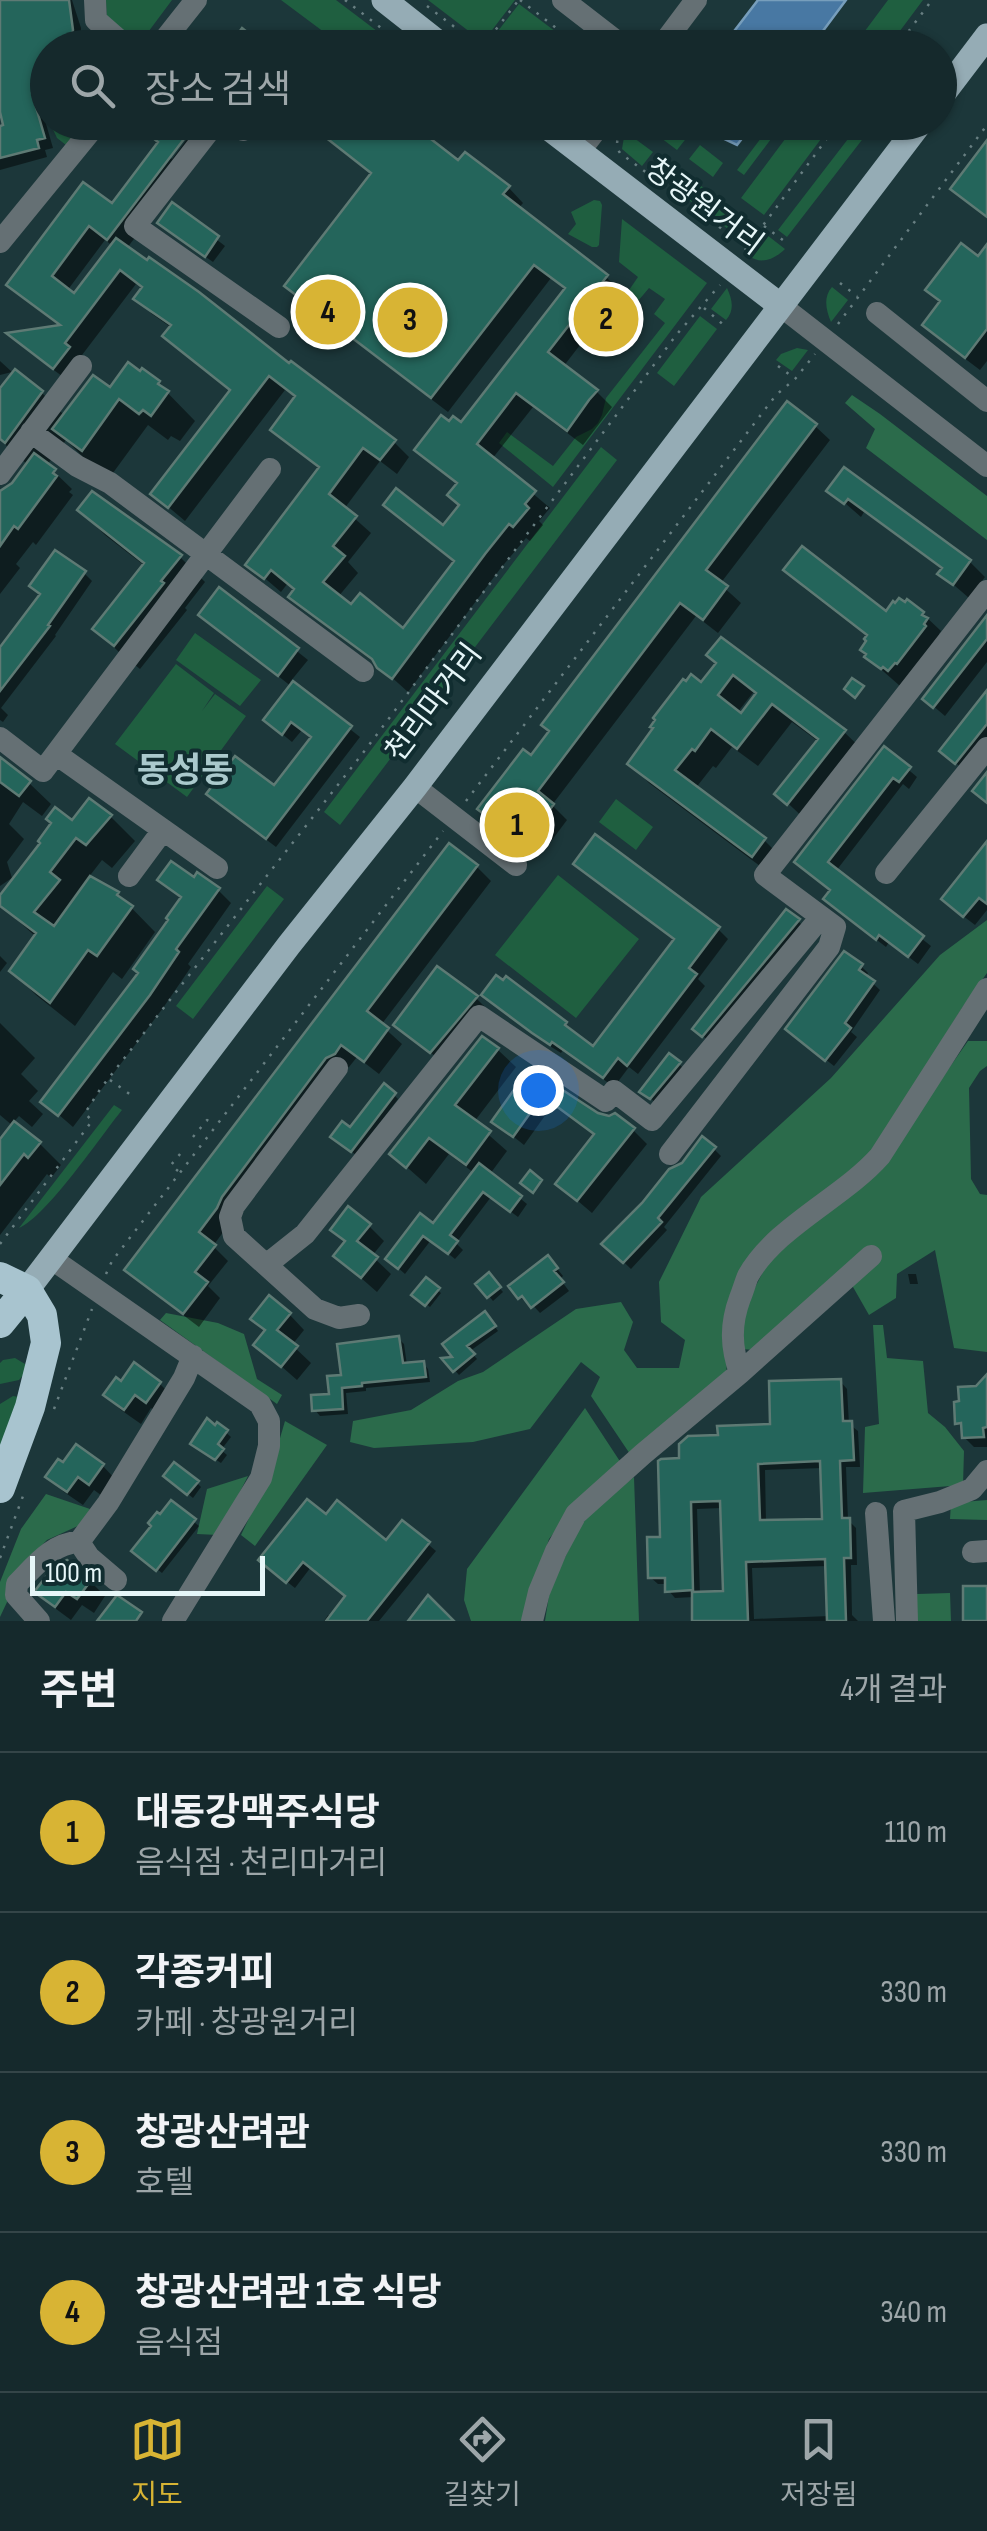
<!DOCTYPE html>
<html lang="ko">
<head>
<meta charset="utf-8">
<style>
  body { margin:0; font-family:"Sofia Sans Condensed","Noto Sans KR",sans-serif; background:#223538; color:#f1f3f6 }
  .scale { position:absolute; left:30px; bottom:25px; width:235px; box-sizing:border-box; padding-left:10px; border:5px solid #e6f6f8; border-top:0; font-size:28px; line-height:35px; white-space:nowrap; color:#e6f6f8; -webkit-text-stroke:8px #112d30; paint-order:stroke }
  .you { position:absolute; left:538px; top:1090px; width:35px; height:35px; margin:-25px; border:8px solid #fff; border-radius:50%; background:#1a73e8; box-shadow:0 0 0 15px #1a73e833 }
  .badge { display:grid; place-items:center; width:65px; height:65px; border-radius:50%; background:#d8b434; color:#111; font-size:32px; font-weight:700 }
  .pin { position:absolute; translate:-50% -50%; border:5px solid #fff; box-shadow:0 2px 10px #0006 }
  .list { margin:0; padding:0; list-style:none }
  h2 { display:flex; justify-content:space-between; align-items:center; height:130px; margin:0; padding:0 40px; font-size:42px }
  h2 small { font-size:32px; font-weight:400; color:#9da6a9 }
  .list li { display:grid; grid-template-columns:65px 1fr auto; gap:30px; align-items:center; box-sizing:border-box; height:160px; padding:0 40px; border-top:2px solid #344548 }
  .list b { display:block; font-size:38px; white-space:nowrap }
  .list p { margin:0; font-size:32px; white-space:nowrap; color:#9da6a9 }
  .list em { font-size:32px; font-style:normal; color:#9da6a9 }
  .icon { flex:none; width:55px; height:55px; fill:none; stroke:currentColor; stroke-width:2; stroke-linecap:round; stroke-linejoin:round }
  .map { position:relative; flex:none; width:987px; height:1621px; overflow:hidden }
  .search { position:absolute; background:#15292c; box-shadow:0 2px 8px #0004; left:30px; right:30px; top:30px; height:110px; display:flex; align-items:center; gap:25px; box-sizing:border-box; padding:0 35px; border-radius:55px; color:#9da6a9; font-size:38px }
  .sheet { height:770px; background:#15292c }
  nav { display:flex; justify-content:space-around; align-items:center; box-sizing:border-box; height:140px; border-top:2px solid #344548; background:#15292c; font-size:28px; color:#9da6a9 }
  nav a { display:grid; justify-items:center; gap:5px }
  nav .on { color:#d8b434 }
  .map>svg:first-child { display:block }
  .green { fill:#1f5f40 }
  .forest { fill:#2b6b4b }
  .water { fill:#4878a3; stroke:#779ebc; stroke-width:2.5 }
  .shadow { fill:#0007; fill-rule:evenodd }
  .building { fill:#24655b; stroke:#5e7a74; stroke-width:2.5; fill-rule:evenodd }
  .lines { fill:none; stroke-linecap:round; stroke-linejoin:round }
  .path { stroke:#687f82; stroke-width:2.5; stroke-dasharray:2.5 8; stroke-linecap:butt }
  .minor { stroke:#657074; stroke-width:22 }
  .major { stroke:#95acb5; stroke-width:25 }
  .highway { stroke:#a8c4cf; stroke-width:30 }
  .labels { text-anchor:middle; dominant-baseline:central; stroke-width:8; stroke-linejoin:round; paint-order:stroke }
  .street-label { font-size:30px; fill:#e6f6f8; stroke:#112d30 }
  .quarter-label { font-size:35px; font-weight:bold; fill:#aac9cc; stroke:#112d30 }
</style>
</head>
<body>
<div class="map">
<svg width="987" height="1621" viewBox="0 0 987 1621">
  <rect width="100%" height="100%" fill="#1c373a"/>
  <path class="green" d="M106,0H172L137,47L107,22Z
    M281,0H336L398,47H344Z
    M428,0H515L483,42Z
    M888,0H923L888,47H853Z
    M519,4L576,47H490L487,45Z
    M636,122L645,123L634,138L653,152L642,166L622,149L624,137Z
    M861,122L875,123L787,237L778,230Z
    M50,123H84L66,145L57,138Z
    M660,123H670L688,136L677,150L653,132Z
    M797,123H833L764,215L741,198Z
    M764,134L771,139L744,175L737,170Z
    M700,145L723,163L713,177L689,159Z
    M693,180L754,225L743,240L682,195Z
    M594,200L600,201L602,205L599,245L597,247H592L568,234L576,224L571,212Z
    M622,219L707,283L553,487L499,443L507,432L553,466L576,437L592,429L598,423L602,415L606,398L665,323L654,314L665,299L649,288L638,301L627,293L638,277L619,262Z
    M767,235L785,249C775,259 761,265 749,256Z
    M832,287L848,300L831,322C826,310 823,297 832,287Z
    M727,288C732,299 735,310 726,320L711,309Z
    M700,316L717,329L674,386L657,373Z
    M797,348L808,350L792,371L776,360L781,354Z
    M601,447L617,460L340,825L324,812Z
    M195,633L261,680L240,706L176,660Z
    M176,664L214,693L202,711L215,694L246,716L187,797L115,744Z
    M616,799L653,827L636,850L599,822Z
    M558,875L639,939L576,1018L495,955Z
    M267,886L284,899L193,1019L176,1006Z
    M114,1105L122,1110C100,1137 47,1216 19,1228Z
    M15,1358L25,1364V1373L19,1380L0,1384V1363L3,1360Z
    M13,1396L19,1397L0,1449V1404Z"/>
  <path class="forest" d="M852,395L880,414L987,496V540L866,448L875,429L845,403Z
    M987,920V973L962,1008L872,1152L769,1238L727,1360L726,1378L632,1457L591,1396L600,1377L581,1362L530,1429L473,1442L374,1448L350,1442L353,1421L411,1410L458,1381L483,1372L576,1309L621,1302L633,1322L624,1350L637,1368H679L685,1340L661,1322L659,1282L701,1197L831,1078L940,955Z
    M968,1041H987V1066L980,1071L969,1088L971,1179L980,1194L987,1195V1352L954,1348L935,1250L897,1274L896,1298L869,1315L849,1280L754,1350L742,1349V1313L767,1264L792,1241L875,1174Z
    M166,1313L218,1323L244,1334L257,1379L282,1395L277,1404L160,1320Z
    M873,1325H883L887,1358L923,1361L928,1413L945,1427L964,1451L963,1485L863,1493L865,1427L879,1424Z
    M585,1408L623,1466L587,1491L549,1539L524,1621H471L464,1600L467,1569Z
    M285,1421L327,1445L255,1546L241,1535L269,1476Z
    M248,1476L218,1535L197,1534L207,1489Z
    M634,1477L639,1621H545L550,1589L585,1515Z
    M46,1494L90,1509L80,1525L47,1540L17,1570L8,1600L0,1617V1582L21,1529Z
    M987,1500V1520L950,1519L951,1503Z
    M950,1593L951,1621H917V1594Z"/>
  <path class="water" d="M758,0H846L811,47H722Z
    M699,123H754L737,145L720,137Z"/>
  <path class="shadow" d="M0,0H72L81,28L80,48H48V98L40,103L53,148L45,150L47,157L0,170V129L7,127L0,111Z
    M136,122H193L168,156L172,159L200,122L214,135L127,248L394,442L409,457L397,474L380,461L344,509L371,533L348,562L358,573L338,597L351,608L404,631L455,563L401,521L386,505L444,529L461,506L458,485L418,450L462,425L566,290L551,278L448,412L303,301L287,286L373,175L305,122H405L459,164L508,187L523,203L518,209L606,277L621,292L563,367L597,392L612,407L583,445L533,407L492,459L550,508L539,521L543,525L530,541L526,538L500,569L408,692L378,665L307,612L292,597L296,591L288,583L281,592L248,564L321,469L289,445L273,429L297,398L285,390L185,521L153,494L232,392L172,328L152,314L137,298L143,289L136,284L79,359L70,382L24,348L11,335L62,328L25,300L9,285L112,206L160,144ZM105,240L113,246L75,297L67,291Z
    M173,206L225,246L213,262L167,230Z
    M987,248V361L980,370L939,339L925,325L942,303L928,289L978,260Z
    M0,361L12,372L0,375Z
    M16,372L42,393L65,416L111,390L158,383L195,421L180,441L171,436L168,440L148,425L110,477L83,457L66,440L47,465L72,489L69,492L73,495L36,545L33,542L16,564L20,568L0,594V495L14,485L28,465L0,440V386L2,384L4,386Z
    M815,426L830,440L720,584L741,603L718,633L696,616L552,805L567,820L549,844L534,832L524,845L495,823L481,809L531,758Z
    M844,470L970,562L985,577L969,598L940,573L943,570L864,512L861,517L830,490Z
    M80,510L180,557L205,582L185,608L187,610L140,669L120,653L95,629L145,566L105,535Z
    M786,570L886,614H923L941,631L939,634L944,638L900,686L867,657L869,638L804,588Z
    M84,573L92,581L55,635L56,636L1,708L8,715L3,722L0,720V651Z
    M220,590L308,660L290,682L360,737L276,847L218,803L275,789L313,738L302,730L292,742L276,729L292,687L201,615Z
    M987,619V662L945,716L925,699Z
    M721,640L844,732L864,751L808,822L778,794L819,742L792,722L758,766L732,747L716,768L713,766L695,789L764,840L784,860L772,875L649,783L630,763L656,729L654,727L658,720L656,718L684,682L686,684L691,678L702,686L719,664L710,655ZM759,685L763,688L742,716L737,713Z
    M987,694V746L967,772L953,761Z
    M885,750L917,777L909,789L903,784L836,871L931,946L918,964L889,942L886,947L834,907L832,891L806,870Z
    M0,760L29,783L51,804L42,816L23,802L9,824L24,839L7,862L12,878L0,886Z
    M89,801L111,817L135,841L112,868L102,860L88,878L118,894L155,932L122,979L113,972L75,1026L36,995L12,971L36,937L0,904V899L73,824Z
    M987,845V910L975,925L954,909Z
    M477,867L491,881L381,1025L402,1044L379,1074L357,1057L349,1067L340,1072L213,1246L228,1261L208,1286L220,1298L199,1327L141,1283L127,1269Z
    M586,874L718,929L728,939L698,979L705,986L638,1074L629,1067L614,1087L563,1050L561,1053L545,1043L485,995L566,1024L594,1050L676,941Z
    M161,880H194L218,890L231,903L188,964L191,967L163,1008L73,1127L44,1102L141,974L182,899Z
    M798,921L808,931L713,1045L695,1029Z
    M0,956L7,963L0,972Z
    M861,966L868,973L866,977L880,990L851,1032L857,1037L834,1066L796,1036Z
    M476,998L486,1008L442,1061L406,1035Z
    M0,1023L35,1058L21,1074L38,1091L29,1101L43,1114L32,1127L19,1116L13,1123L39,1143L61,1165L51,1178L47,1174L0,1235V1143L13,1126L0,1115Z
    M498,1050L516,1067L474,1122L507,1151L490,1174L527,1204L518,1217L491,1197L456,1243L463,1250L455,1259L431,1240L405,1274L388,1259L433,1227L474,1173L449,1154L426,1184L392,1154Z
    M679,1064L689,1074L661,1108L643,1091Z
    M546,1090L553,1097L633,1130L647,1144L592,1213L558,1184L596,1136L554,1103L524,1145L494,1121Z
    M394,1095L398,1099L356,1155L338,1141Z
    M714,1149L721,1156L664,1227L667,1230L631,1269L605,1244Z
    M369,1226L384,1241L372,1256L391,1274L377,1292L336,1256L347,1243L333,1229Z
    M555,1266L563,1276L560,1279L569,1291L540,1313L530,1302L528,1304L520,1297Z
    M908,1274H916L918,1284H910Z
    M489,1276L503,1292L493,1301L479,1284Z
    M426,1281L441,1293L430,1307L415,1295Z
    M289,1314L304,1330L292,1345L311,1363L297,1380L257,1345L267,1332L253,1318Z
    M489,1318L498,1331L470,1351L477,1359L459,1375L446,1360L457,1359Z
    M398,1338L404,1344L407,1365L423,1363L428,1369L430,1382L366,1388V1391L346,1393L348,1414L320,1416L315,1410L332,1397L344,1377Z
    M840,1381L847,1389L849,1424L858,1431L860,1467H846L848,1520L856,1528L857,1565H851L852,1615L858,1621H694V1597L675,1598L668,1590L667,1584H658L650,1577L663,1540L682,1460L720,1437L772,1426ZM823,1468L825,1521L766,1522L765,1470ZM722,1508L725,1593L700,1594L697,1509ZM828,1566L829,1616L754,1619L752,1568Z
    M121,1384H160L175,1399L162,1416L151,1408L141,1424L121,1410L106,1395Z
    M987,1385V1447H974L964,1437V1428L958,1423Z
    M218,1425L231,1437L221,1450L227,1455L221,1463L198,1448Z
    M102,1465L117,1481L105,1498L94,1490L83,1505L64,1492L49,1476Z
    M171,1480L197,1483L201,1487L193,1498Z
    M171,1504L199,1526L162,1573L139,1555L154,1526Z
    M326,1518L387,1543L403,1523L436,1551L379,1621H324L328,1615L332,1617L348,1597L311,1567L295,1588L268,1567Z
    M90,1581L105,1596L94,1613L82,1605L71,1620L52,1606L37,1591Z"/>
  <path class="building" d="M0,0H69L73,30L70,48H48V82L32,93L45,138L37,140L39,148L0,158V126L3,125L0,112Z
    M242,28L267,48H228Z
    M133,122H197L107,240L89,226L52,276L74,293L116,238L147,260L149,257L199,292L289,363L291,361L396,440L380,460L363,448L329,494L357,516L333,546L345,556L323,582L351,604L360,593L403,628L454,561L383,505L396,488L443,525L459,505L447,495L457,483L414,450L441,415L449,421L453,416L461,422L565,288L534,265L431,398L284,286L371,173L306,122H409L458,160L465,152L510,186L503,194L608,275L548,352L598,390L589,400L567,431L516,393L477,444L536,491L525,504L529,508L513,527L509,524L485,554L392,679L377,668L372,659L288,597L294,589L271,570L264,579L245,565L319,467L270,430L295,396L269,376L168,508L150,494L230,390L162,336L171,325L133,299L142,287L120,270L65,343L70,347L53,369L6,333L60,325L6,285L83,182L112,203L158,142Z
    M987,140V217L950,189Z
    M172,202L219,236L205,257L157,223Z
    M961,243L978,256L987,244V329L965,358L922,325L940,301L925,290Z
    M128,362L140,371L142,368L160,381L158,384L169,391L151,416L143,410L139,414L119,399L82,451L52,429L93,375L110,387Z
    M15,369L43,391L5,443L0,439V388Z
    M787,401L817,424L706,570L728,586L703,620L680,603L538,791L554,804L534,831L518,819L508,832L477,809L523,749L531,755L549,731L541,725Z
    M34,453L56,469L53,473L57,476L18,529L14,526L0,546V491L12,483Z
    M844,467L971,560L953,585L937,574L942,568L848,499L844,504L826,491Z
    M92,491L182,555L161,581L164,583L114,646L92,629L144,563L77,510Z
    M802,546L886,611L893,601L895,603L899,598L905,602L907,599L924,612L922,615L928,618L924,624L926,626L897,664L895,663L888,671L883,667L881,669L864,657L866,654L860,650L866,641L864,639L867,635L783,570Z
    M55,550L86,571L48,625L50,626L0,691V647L40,594L29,586Z
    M219,587L299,648L278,676L198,615Z
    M987,615V639L933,708L922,699Z
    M721,637L846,730L787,805L774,794L818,739L772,704L737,749L711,729L695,751L692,749L675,770L766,838L752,857L627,764L653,728L650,727L655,720L653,718L683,679L686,681L691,674L701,682L716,663L706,655ZM733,675L756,693L741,713L718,695Z
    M852,678L864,686L855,698L844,689Z
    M293,681L352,726L266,839L206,794L235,756L274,785L311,737L291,722L282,735L263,720Z
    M987,690V724L955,764L939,751Z
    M884,746L911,767L899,782L893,778L828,862L924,936L908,957L879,935L876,940L823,899L830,890L794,862Z
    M0,757L31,781L19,796L0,782Z
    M987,772V803L972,791Z
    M89,798L112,815L86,845L76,838L50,872L60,880L34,912L54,926L90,876L119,892L117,895L133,906L97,956L88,950L50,1003L9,971L36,933L0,906V895L40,843L38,841L51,823L46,819L55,807L72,820Z
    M595,834L720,927L689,968L697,974L627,1066L618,1058L603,1078L552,1042L550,1045L532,1033L481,995L496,975L503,980L506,976L567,1022L565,1025L593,1046L674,939L573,864Z
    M987,841V904L979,898L963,917L941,899Z
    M449,843L478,865L367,1011L389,1028L364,1062L341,1045L335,1054L326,1058L222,1197L217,1208L199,1232L216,1245L195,1272L208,1282L183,1314L124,1270Z
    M171,861L194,877L197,872L220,888L176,949L179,952L150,995L58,1116L40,1102L138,973L133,969L168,920L166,918L181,897L157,880Z
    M786,909L800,919L702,1037L692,1029Z
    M844,951L863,964L859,970L875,981L845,1023L851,1028L825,1061L785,1029Z
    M437,966L478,996L430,1053L393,1025Z
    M482,1036L499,1048L455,1105L491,1131L466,1165L429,1138L406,1168L389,1154Z
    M669,1053L681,1062L650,1099L639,1092Z
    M526,1073L548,1088L513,1137L491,1122Z
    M384,1083L396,1093L351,1152L330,1137L342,1121L350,1127Z
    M558,1087L598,1113L609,1116L615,1113L635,1128L577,1201L555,1184L594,1134L548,1100Z
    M14,1121L41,1142L28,1158L24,1154L0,1185V1139Z
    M702,1136L716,1147L658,1218L662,1222L623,1263L601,1244L642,1203L669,1169L682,1163Z
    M479,1163L522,1196L510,1212L483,1192L450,1235L458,1241L448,1254L423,1236L398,1269L385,1259L420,1213L433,1223Z
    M530,1170L542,1180L533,1193L520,1183Z
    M348,1206L371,1224L357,1241L378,1257L361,1278L333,1256L345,1241L330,1230Z
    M548,1255L558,1268L554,1271L564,1282L531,1308L522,1296L518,1299L508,1286Z
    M489,1272L501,1287L487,1298L475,1284Z
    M426,1277L440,1288L425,1306L411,1295Z
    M269,1295L291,1313L277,1330L298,1346L281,1367L253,1345L265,1330L250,1319Z
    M485,1311L496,1326L467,1346L475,1354L453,1372L441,1358L452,1357L442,1344Z
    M399,1336L403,1363L424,1361L426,1377L362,1383V1386L342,1388L343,1409L312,1411L311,1395L329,1394L327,1376L341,1375L337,1344Z
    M134,1362L161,1382L146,1403L135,1395L124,1410L103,1395L116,1377L121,1381Z
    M987,1374V1427L983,1428L984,1437L962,1438L961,1423L955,1424L954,1402L959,1401L958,1387L976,1386Z
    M841,1379L843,1421H852L854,1460L840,1461L842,1518H850L851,1558H844L846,1621H827L825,1559L746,1562L748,1621H692V1592L723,1591L720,1501L691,1502L693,1590L665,1592V1578H648L647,1537H660L658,1461L661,1459L679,1458V1444L688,1436L718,1435L717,1426L770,1424L769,1381ZM820,1461L822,1519L760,1520L758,1464Z
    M207,1418L215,1425L217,1422L228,1430L218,1444L224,1449L215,1460L190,1444Z
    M76,1444L104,1464L89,1485L78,1477L67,1492L45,1477L58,1459L63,1462Z
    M174,1462L199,1481L187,1495L163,1476Z
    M307,1499L326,1514L337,1500L386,1540L402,1520L430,1542L367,1621H326L345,1596L303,1562L286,1583L258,1560Z
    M171,1500L196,1519L156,1571L131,1551L151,1526L148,1523L157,1512L160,1514Z
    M67,1560L92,1579L77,1599L66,1592L55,1607L34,1592L48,1574L52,1577L62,1563Z
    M963,1586H987V1621H963Z
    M117,1595L142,1612L136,1621H97Z
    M428,1595L454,1621H408Z"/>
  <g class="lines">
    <path class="path" d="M345,0L407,48
      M520,0L582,48
      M427,6L482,48
      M483,46L518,1
      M896,48L932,0
      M506,122L527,139
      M627,122C620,132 613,142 620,153L745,246
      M764,226L788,244
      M745,250L839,122
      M840,283L857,296
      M704,308L726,327
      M838,324L987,125
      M778,366L794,378
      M466,801L776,395L795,379L815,354
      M110,1080L131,1095
      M193,1137L207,1120L214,1125
      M178,1171L171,1165L185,1148
      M0,1244L92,1121L85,1113L101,1088L366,749L677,334L720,285
      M106,1274L112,1261L443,831
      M54,1409L92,1309
      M0,1558L23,1496"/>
    <path class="minor" d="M95,0L96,20L128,48
      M563,0L625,48
      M158,48L196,0
      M660,48L696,0
      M216,122L135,226L279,327
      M230,122L243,130
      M579,152L602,122
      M0,242L98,122
      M781,306L987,466
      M877,313L987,401
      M31,432L77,466L110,483L363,671
      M0,474L81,366
      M0,738L43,771L270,469
      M56,754L217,868
      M415,787L516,865
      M886,873L987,748
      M129,876L163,830
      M337,1068L234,1206L230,1217L234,1236L315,1309L339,1318L359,1315
      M670,1154L829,947L835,927L765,875L987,591
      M52,1259L260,1404L269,1421V1446L261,1478L173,1621
      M266,1265L305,1234L479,1016L606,1101L614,1091L652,1120L821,917
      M740,1373C731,1347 730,1325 740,1298C743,1291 745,1283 748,1276C774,1228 844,1197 880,1156L987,989
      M876,1513L884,1621
      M79,1542L89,1557L116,1580
      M973,1552L987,1551
      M39,1621L16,1595L17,1584C35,1566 52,1543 79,1542L108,1503L184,1378L193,1356
      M532,1621L539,1592L556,1551L576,1514L643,1454L740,1373L871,1256
      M907,1621L904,1511L940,1502L972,1489L987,1471"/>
    <path class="major" d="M384,0L445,48
      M940,98L987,36
      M541,122L781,306
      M27,1290L289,945L415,787L921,122"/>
    <path class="highway" d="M0,1277L27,1290L42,1315L46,1343L30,1407L0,1488
      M0,1323L27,1290"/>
  </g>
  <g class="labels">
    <g class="street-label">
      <text transform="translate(704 207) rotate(37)">창광원거리</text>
      <text transform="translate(434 703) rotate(-53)">천리마거리</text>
    </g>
    <g class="quarter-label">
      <text x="185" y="771">동성동</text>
    </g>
  </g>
</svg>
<div class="scale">100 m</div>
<div class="you"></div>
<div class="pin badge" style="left:517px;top:825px">1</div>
<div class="pin badge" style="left:606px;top:319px">2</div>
<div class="pin badge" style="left:410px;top:320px">3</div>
<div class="pin badge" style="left:328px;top:312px">4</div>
<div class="search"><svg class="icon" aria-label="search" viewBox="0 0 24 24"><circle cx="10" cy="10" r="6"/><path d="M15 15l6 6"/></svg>장소 검색</div>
</div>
<section class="sheet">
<h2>주변<small>4개 결과</small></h2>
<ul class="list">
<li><span class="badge">1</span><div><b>대동강맥주식당</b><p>음식점 · 천리마거리</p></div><em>110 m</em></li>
<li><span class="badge">2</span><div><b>각종커피</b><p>카페 · 창광원거리</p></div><em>330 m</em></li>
<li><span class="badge">3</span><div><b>창광산려관</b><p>호텔</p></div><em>330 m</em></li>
<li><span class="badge">4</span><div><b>창광산려관 1호 식당</b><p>음식점</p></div><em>340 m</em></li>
</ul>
</section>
<nav>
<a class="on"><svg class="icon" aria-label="map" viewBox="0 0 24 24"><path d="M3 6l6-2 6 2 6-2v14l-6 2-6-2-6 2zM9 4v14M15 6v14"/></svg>지도</a>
<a><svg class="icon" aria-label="directions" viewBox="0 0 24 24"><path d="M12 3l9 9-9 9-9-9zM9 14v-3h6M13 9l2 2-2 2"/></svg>길찾기</a>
<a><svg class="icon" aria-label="saved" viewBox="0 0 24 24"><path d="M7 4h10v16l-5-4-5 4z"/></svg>저장됨</a>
</nav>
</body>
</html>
